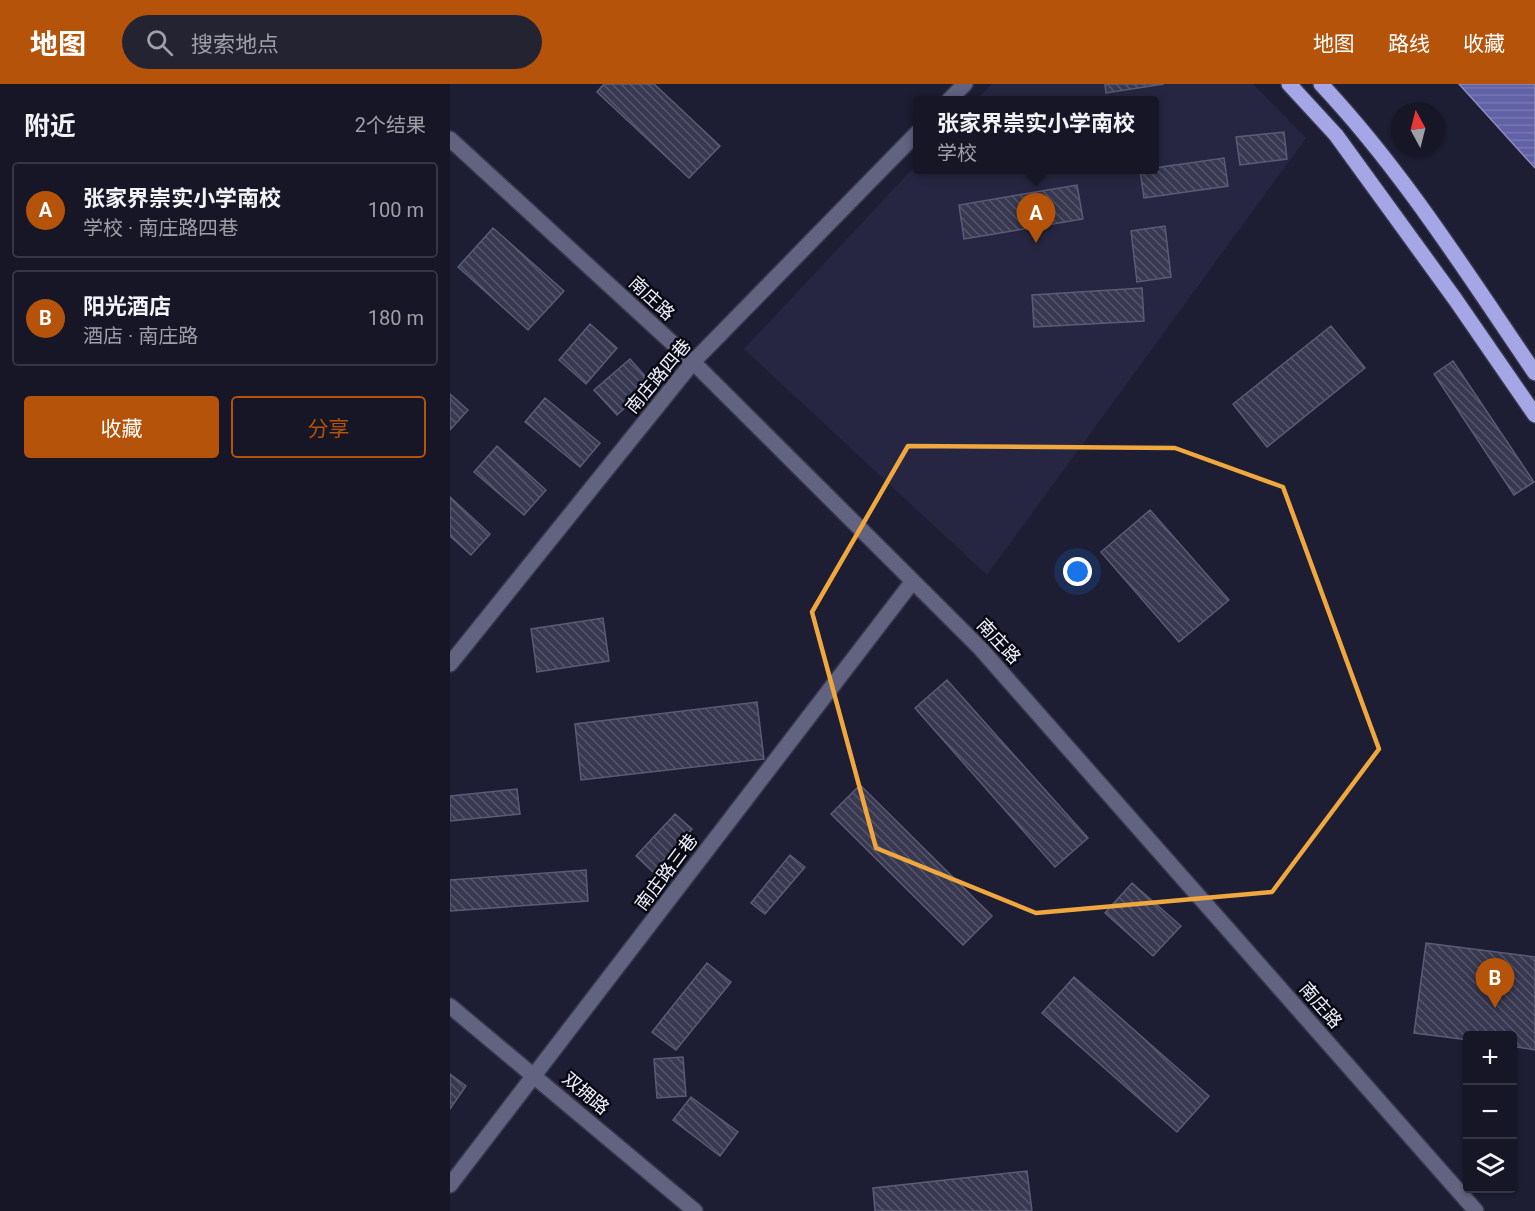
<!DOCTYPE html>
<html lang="zh">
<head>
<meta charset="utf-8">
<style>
  body { margin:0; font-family:Roboto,"Noto Sans SC",sans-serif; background:#232332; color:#f1f3f6 }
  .controls { position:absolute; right:18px; bottom:18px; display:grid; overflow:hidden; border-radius:6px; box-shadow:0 2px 4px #0004 }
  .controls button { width:54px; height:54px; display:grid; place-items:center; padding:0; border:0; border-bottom:2px solid #353543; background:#161626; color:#f1f3f6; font:30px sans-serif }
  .compass { position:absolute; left:941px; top:18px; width:54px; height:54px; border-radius:50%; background:#161626; box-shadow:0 2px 4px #0004; rotate:353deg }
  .you { position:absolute; left:628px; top:488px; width:21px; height:21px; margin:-15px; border:4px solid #fff; border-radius:50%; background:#1a73e8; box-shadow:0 0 0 9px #1a73e833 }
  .badge { display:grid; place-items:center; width:39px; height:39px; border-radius:50%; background:#b45309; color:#fff; font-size:20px; font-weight:700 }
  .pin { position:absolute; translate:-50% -50px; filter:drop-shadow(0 2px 3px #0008) }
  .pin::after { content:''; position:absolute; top:32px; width:21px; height:18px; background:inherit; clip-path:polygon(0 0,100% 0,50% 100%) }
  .popup { position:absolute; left:463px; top:12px; width:246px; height:78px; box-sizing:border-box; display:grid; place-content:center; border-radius:6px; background:#161626; filter:drop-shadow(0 2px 4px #0005); font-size:20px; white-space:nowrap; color:#9e9fa7 }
  .popup b { font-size:22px; color:#f1f3f6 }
  .popup::after { content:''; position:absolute; left:50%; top:100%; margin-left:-12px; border:12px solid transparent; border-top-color:#161626 }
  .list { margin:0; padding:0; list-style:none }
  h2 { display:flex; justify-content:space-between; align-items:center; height:78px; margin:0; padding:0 24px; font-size:26px }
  h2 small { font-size:20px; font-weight:400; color:#9e9fa7 }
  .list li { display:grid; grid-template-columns:39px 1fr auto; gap:18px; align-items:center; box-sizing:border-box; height:96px; margin:0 12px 12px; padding:0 12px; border:2px solid #353543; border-radius:6px }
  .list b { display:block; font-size:22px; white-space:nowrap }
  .list p { margin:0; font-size:20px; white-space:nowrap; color:#9e9fa7 }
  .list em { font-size:20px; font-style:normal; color:#9e9fa7 }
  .actions { display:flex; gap:12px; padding:18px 24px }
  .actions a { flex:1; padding:14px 0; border:2px solid #b45309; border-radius:6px; text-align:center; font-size:21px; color:#b45309 }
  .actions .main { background:#b45309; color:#fff }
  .icon { flex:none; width:33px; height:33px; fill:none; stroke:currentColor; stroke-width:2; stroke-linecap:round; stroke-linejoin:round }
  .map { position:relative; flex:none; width:1085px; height:1127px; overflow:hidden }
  header { display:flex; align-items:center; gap:36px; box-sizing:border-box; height:84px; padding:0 30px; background:#b45309; color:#fff }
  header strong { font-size:28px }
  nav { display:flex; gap:33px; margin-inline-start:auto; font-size:21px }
  .search { width:420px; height:54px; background:#232332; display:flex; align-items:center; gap:15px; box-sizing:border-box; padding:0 21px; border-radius:33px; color:#9e9fa7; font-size:22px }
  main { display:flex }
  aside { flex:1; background:#161626 }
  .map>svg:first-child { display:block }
  .built { fill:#262642 }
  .water { fill:url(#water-rules); stroke:#8c8cc1; stroke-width:1.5 }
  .building { fill:url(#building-back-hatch); stroke:#5a5c76; stroke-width:1.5 }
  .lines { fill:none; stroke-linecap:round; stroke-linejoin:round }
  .minor-casing { stroke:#36374b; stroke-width:18 }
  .major-casing { stroke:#36374b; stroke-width:18 }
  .minor { stroke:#616381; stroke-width:15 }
  .major { stroke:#a4a6e6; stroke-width:15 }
  .marked { fill:none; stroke:#efa73e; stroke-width:4.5; stroke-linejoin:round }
  .labels { text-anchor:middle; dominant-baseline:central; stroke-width:5; stroke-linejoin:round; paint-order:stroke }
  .street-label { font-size:18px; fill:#f1f2ff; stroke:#080912 }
</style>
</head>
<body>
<header>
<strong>地图</strong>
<div class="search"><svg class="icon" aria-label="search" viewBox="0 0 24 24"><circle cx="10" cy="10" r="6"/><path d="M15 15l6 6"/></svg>搜索地点</div>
<nav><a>地图</a><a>路线</a><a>收藏</a></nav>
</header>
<main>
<aside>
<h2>附近<small>2个结果</small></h2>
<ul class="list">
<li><span class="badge">A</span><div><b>张家界崇实小学南校</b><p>学校 · 南庄路四巷</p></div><em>100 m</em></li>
<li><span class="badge">B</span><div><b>阳光酒店</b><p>酒店 · 南庄路</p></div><em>180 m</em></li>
</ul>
<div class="actions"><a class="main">收藏</a><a>分享</a></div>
</aside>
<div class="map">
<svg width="1085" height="1127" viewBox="0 0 1085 1127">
  <defs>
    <pattern id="water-rules" width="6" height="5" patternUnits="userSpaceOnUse" patternTransform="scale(1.5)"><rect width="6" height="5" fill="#6161a6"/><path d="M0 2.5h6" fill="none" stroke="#7878b3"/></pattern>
    <pattern id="building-back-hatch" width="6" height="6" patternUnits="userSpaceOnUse" patternTransform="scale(1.5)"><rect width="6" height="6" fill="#383951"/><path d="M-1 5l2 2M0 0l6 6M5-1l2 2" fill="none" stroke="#55566b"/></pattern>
  </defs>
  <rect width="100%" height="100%" fill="#1d1d33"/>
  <path class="built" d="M542,0H803L856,54L537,491L294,265L467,80L468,86H704V16H526Z"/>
  <path class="water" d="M1009,0H1085V84Z"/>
  <path class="building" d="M154,0H204L270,62L239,94L147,8Z
    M655,0H714L656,9Z
    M834,48L837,75L790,81L786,53Z
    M774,74L778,102L694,114L690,86Z
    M627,101L633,135L514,155L509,121Z
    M715,142L721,193L687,198L681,147Z
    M43,144L114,207L78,246L8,183Z
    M692,204L694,237L584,243L582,211Z
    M140,240L167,264L136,300L109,276Z
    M881,242L915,284L817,363L783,320Z
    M180,275L202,300L167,331L144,306Z
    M1003,277L1084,398L1064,411L984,290Z
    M0,310L18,326L0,346Z
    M95,314L150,359L130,383L75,338Z
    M47,362L96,406L74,431L24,388Z
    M0,413L40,450L21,471L0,452Z
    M700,426L779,516L729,558L651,468Z
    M153,534L159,577L87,588L81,545Z
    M497,596L638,754L605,783L465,624Z
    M307,618L314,675L131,696L125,640Z
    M410,701L542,832L513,861L381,730Z
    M67,705L70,730L0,737V712Z
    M225,730L242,745L203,788L186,772Z
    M340,771L355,783L315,830L301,819Z
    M136,786L138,817L0,827V796Z
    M682,799L731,842L703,872L655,829Z
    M976,859L1085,873V966L1062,962V952H1018V956L964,949Z
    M257,879L281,898L226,966L202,948Z
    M624,893L759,1012L727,1048L592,929Z
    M233,973L236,1012L207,1014L204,975Z
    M0,990L16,1002L0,1025Z
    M241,1013L288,1048L270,1072L223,1036Z
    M577,1087L582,1127H425L423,1104Z"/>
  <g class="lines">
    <g class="minor-casing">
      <path id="minor" d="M499,16L515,0
        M0,55L243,278L530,564L1026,1127
        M0,580L243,278L468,48
        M0,922L245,1127
        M0,1101L463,497"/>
    </g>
    <g class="major-casing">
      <path id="major" d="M839,0L886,51L1005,215L1085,331
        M871,0C953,87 1018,191 1085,289"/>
    </g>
    <use href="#minor" class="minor"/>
    <use href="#major" class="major"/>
  </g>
  <path class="marked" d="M458,362L725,364L833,403L929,665L822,808L586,829L426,764L362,528Z"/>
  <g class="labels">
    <g class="street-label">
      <text transform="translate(202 214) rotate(43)">南庄路</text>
      <text transform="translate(208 292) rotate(-50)">南庄路四巷</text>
      <text transform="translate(549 557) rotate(47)">南庄路</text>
      <text transform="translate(216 788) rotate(-53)">南庄路三巷</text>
      <text transform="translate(871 921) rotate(49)">南庄路</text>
      <text transform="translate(136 1009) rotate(40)">双拥路</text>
    </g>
  </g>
</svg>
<div class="controls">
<button>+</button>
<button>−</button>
<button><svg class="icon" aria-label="layers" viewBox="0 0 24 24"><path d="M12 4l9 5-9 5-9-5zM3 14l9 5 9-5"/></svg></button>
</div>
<svg class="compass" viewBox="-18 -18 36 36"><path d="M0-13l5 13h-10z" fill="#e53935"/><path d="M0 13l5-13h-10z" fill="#9e9fa7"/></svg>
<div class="you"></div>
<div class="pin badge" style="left:586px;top:159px">A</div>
<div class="popup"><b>张家界崇实小学南校</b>学校</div>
<div class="pin badge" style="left:1045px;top:924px">B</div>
</div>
</main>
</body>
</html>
